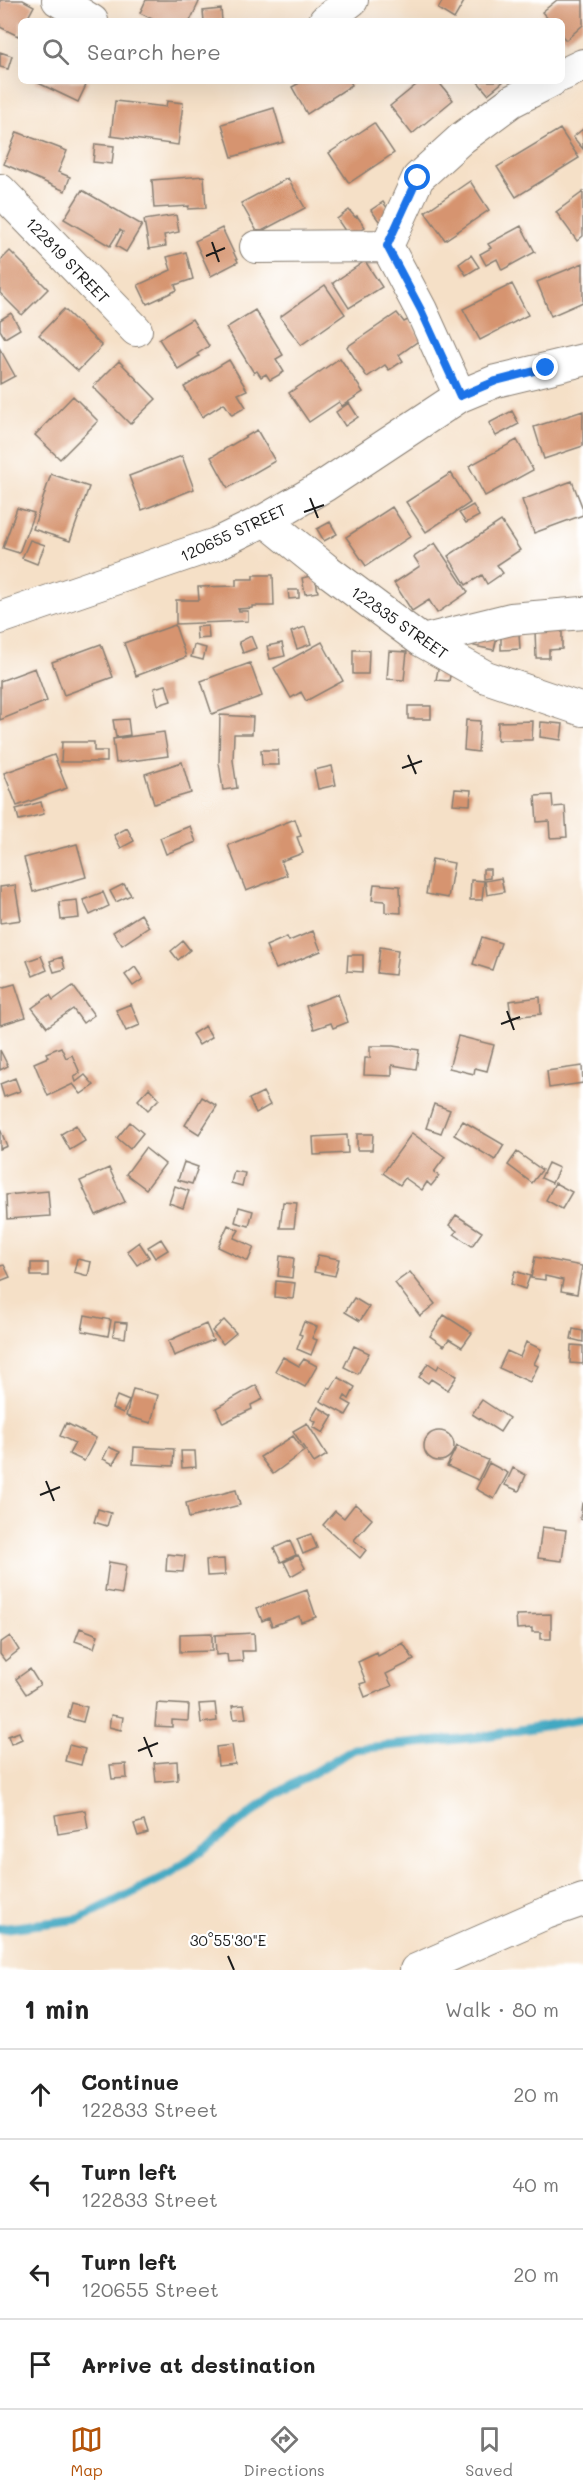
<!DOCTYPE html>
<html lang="en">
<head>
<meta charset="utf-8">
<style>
  body { margin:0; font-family:Mali,sans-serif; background:#f2f2f2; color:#222 }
  .stop { position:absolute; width:18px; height:18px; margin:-14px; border:4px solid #1a73e8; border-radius:50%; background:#fff }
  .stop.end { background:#1a73e8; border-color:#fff; box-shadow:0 2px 6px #0008 }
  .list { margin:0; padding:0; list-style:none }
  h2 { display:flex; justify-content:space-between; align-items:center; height:78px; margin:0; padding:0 24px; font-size:26px }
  h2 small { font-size:20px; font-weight:400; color:#767676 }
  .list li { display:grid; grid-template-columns:39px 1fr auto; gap:18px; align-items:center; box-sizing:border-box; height:90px; padding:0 24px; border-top:2px solid #e0e0e0 }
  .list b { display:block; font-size:22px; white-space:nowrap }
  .list p { margin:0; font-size:20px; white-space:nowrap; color:#767676 }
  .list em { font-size:20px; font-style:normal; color:#767676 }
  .icon { flex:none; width:33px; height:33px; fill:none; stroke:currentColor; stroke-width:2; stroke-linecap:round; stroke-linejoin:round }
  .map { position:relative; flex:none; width:583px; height:1970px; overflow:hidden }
  .search { position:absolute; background:#fff; box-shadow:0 6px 24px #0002; left:18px; right:18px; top:18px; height:66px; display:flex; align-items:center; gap:15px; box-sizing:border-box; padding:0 21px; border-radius:9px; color:#767676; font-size:22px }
  .sheet { height:438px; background:#fff }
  nav { display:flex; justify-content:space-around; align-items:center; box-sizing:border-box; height:84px; border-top:2px solid #e0e0e0; background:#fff; font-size:16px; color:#767676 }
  nav a { display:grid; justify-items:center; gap:3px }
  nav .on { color:#b45309 }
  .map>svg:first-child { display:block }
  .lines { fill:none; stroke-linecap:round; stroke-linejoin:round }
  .stream { stroke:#42a8c2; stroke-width:9 }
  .building { fill:#d69470 }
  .minor-casing { stroke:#887e72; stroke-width:34 }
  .minor { stroke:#fff; stroke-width:32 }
  .route { stroke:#1a73e8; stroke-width:8 }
  .ticks { fill:none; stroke:#1c1c1c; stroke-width:2 }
  .labels { text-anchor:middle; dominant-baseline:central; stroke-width:4.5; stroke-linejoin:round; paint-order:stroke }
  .street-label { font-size:16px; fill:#1c1c1c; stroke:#fff }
  .ticks-label { font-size:15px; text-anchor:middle; fill:#1c1c1c; stroke:#fff; stroke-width:4.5; stroke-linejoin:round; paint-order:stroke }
</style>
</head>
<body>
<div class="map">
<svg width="583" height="1970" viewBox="0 0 583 1970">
  <rect width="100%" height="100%" fill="#fff"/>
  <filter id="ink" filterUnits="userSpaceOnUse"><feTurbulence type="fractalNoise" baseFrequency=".0167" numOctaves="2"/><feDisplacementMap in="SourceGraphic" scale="12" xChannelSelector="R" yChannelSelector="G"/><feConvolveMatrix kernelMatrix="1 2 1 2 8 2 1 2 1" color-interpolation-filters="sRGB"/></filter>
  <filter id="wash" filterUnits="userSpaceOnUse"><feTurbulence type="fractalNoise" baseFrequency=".008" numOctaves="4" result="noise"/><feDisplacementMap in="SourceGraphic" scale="24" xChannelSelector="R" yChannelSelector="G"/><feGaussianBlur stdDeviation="1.35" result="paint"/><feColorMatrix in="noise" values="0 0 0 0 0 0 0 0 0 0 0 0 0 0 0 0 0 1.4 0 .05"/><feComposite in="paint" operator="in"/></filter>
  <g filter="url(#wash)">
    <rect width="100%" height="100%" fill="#f5e0c7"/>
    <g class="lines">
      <path class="stream" d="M0,1929L79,1919L170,1874L277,1794L354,1749L480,1737L583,1719"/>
    </g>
    <g id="blocks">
      <path class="building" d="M0,0H23L34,6L26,21H21V30L18,36L0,27Z
        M146,0H196L199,2L190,21H156L140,13Z
        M443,0H465L454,19L438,9Z
        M557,0H583V25L566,40L562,36V21H550L542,12Z
        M221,9L222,21H204L203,11Z
        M0,52L12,56L8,69L0,67Z
        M34,81H88L78,102Z
        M303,81H350L352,85L307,114L292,87Z
        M421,81H438L453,100L412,134L390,106Z
        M477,81H504L488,94Z
        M115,101L166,107L167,101L183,103L178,145L111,136Z
        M274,108L284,142L232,157L222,124Z
        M374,123L394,153L349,183L329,153Z
        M560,129L579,158L516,197L497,167Z
        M583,129V149L573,137Z
        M17,132L67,151L58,172L70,177L65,191L4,164Z
        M95,144L114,146L112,164L93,162Z
        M204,176L206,208L188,209L189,206L154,208L152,180Z
        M288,178L305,208L258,233L241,203Z
        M470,181L489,210L445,240L425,212Z
        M82,190L142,225L126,252L116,246L123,232L120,230L110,246L64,219Z
        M583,192V236L577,241L556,212Z
        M383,202L391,213L379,221L371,210Z
        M349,210L355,217L357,216L365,227L350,238L337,219Z
        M176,215L179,232L164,235L166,246L149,249L144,220Z
        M521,226L535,252L502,270L497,259L486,265L480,254L491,248L488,244Z
        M222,228L238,262L211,276L195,241Z
        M10,251L48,289L22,315L0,293V261Z
        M186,252L193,279L175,285L177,290L147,304L138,285L171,270L167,257Z
        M471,255L479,267L466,275L459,264Z
        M365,261L382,287L349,308L333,283Z
        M583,263V302L551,316L537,282Z
        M512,284L528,315L480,340L463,309Z
        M325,285L345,314L301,345L280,317Z
        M64,309L102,346L78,371L39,335Z
        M255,310L283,355L276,359L284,372L270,380L266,374L261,377L257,371L254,373L226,328Z
        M11,313L20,329L5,338L0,330V320Z
        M397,313L404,322L408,320L421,339L399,355L403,361L389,370L385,365L367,377L347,347Z
        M192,319L209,346L197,354L199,356L178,369L159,339Z
        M0,349L15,376L0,384Z
        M340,358L363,392L342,406L339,402L309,422L289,393Z
        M229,360L247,390L238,394L246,407L232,415L224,403L202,417L184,387Z
        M119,361L156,399L130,424L93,387Z
        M73,396L98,421L60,459L35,435Z
        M349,403L358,417L345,426L336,412Z
        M512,411L519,424L496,436L489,423Z
        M583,411V446L544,459L534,427Z
        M257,430L275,461L228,488L211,457Z
        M517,440L533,470L485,496L469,466Z
        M182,456L194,489L142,510L129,476Z
        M451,473L470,503L426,532L406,502Z
        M51,474L89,487L70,541L33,529Z
        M572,481L583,509V515L534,533L522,500Z
        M473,505L479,516L466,523L459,513Z
        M392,507L411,536L366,566L346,537Z
        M17,508L34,513L19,553L3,548Z
        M501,521L520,550L497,565L503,573L487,584L482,575L466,585L448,556Z
        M330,522L337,534L324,541L317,529Z
        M30,540L45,545L37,564L22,558Z
        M435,543L468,592L437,613L429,600L412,611L394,583L420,566L414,557Z
        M253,575H273L274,606H252V608L238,609L239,611H248V621L176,624V600H199L198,587L236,586V579H253Z
        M315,575L318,592L305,594L302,578Z
        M288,590H299V598L289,599Z
        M175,625L186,657L136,676L124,643Z
        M208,626L209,638L197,639L196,627Z
        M305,627L311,644L297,649L291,632Z
        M562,629V649L549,650V658H536L535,630Z
        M476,633L497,637L494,650L474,646Z
        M519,633L520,649L501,650V634Z
        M251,636L256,648L243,653L239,642Z
        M322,642L343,681L306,701L301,692L291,698L274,668Z
        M282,643L285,656L270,659L267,646Z
        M101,644L113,677L64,695L52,662Z
        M194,645L206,648L203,660L191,657Z
        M353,650H369L368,674H353Z
        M389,651L407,652L404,680L387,679Z
        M250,663L262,696L212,714L201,681Z
        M439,664L452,666L449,681L436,680Z
        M35,668L47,701L0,720V681Z
        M166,685L171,701L158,705L154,688Z
        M408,706H431V719H408Z
        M220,715L253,717L252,734H234L233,760L237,788L223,790L219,762Z
        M128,719L130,735L116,737L113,720Z
        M466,720L480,721L478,752L464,750Z
        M533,721L532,740H497L498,722Z
        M541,722L563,724L561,740L540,737Z
        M164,732L168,756L116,763L113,739Z
        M62,742H94V751H107V762H61Z
        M261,750H278L279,765H262Z
        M54,755L67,788L17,806L4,773Z
        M182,762L191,793L154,804L145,774Z
        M332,766L336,785L318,789L314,770Z
        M455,789L471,790L470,805L453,804Z
        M552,795L553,807L565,806L567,837L550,838L549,821L537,822L535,796Z
        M41,802L44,814L19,820L16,809Z
        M295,819L301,836L297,837L303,853L281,861L287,875L246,891L228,845Z
        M190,826L196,842L166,854L160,838Z
        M127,828L134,841L121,848L114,835Z
        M77,844L86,877L33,892L24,858Z
        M432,859L454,863L448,898L426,894Z
        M483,869H490V878L483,879Z
        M501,878L504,892L487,895L485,881Z
        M471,880L484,881L482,900H470Z
        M124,884L131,895L116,902L110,891Z
        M374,884L400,886L401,913L385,912V901L372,900Z
        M15,885L21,920L0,923V887Z
        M103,892L109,906L90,915L83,900Z
        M77,900L79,918L61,920L59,902Z
        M141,914L149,927L122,945L113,932Z
        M313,931L321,951L276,969L266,946L287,937L289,941Z
        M482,937L501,943L492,970L473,964Z
        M183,941L190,950L178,960L171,951Z
        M380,947L398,950L395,975L377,973Z
        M348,955H363V972L347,971Z
        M41,956L47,970L33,976L27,961Z
        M62,957L65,969L54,972L50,961Z
        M135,967L143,979L133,986L125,975Z
        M15,984L26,1017L0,1025V988Z
        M73,986L94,1015L83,1023L73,1009L47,1027L32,1008L50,995L53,1000Z
        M338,994L348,1022L333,1028L331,1023L314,1029L306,1006Z
        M540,997L541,1014L511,1017L509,1001Z
        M131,1004L140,1025L126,1031L116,1010Z
        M205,1026L212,1037L199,1045L192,1034Z
        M458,1036L494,1045L487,1071L475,1068L474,1074L449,1068Z
        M370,1046H393L419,1050L416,1069L392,1065V1076L364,1075L365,1058H370Z
        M61,1047L66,1058L72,1055L80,1073L74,1076L76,1082L85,1075L94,1085L81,1094L73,1084L48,1096L34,1063L48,1057L46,1053Z
        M0,1050L8,1066L0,1070Z
        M582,1066L583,1083L549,1088L547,1071Z
        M15,1078L20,1091L4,1097L0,1084Z
        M149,1088L159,1099L148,1110L138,1100Z
        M263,1092L270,1105L256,1113L249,1099Z
        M202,1097L217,1106L199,1134L185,1125Z
        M434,1104L450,1110L441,1133L426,1128Z
        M463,1121L504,1145L495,1160L454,1135Z
        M130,1122L143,1133L130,1149L117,1138Z
        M76,1125L85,1141L70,1150L61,1134Z
        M0,1129L7,1146L0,1149Z
        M412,1133L445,1157L434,1172L439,1176L431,1186L427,1182L422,1190L405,1178L400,1185L383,1173Z
        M357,1134H373L372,1150H357Z
        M347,1135L348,1153L314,1155L313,1137Z
        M145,1148L165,1164L146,1189L126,1174Z
        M517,1152L542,1170L532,1183L508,1165Z
        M184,1162L198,1167L192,1184L178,1180Z
        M548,1163L559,1168L552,1183L541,1178Z
        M109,1168L125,1202L96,1215L80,1181Z
        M234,1171L245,1173L242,1186L231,1183Z
        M555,1183L572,1192L562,1209L546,1200Z
        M175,1186L189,1191L183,1208L169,1203Z
        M48,1191L50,1216L7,1219L6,1195Z
        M283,1202L297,1203L294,1228H280Z
        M239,1207L253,1211L249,1226L235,1222Z
        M456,1215L482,1232L472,1246L454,1234L457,1231L449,1225Z
        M228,1225L239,1230L234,1238L254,1247L248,1261L218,1247Z
        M161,1239L168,1250L155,1258L148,1247Z
        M139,1242L149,1257L137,1265L127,1251Z
        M318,1255L339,1259L335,1276L314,1272Z
        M280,1256L294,1258L292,1278L278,1276Z
        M535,1257L582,1266L577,1294L561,1291L563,1280L545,1276V1280L531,1278Z
        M77,1259L91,1262L88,1276L74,1272Z
        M31,1263H48V1276H31Z
        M4,1265L10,1277L0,1281V1266Z
        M515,1271L530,1276L525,1289L511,1284Z
        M410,1272L435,1304L420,1316L395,1283Z
        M276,1281L295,1283L293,1299L275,1297Z
        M354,1298L369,1307L360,1321L345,1312Z
        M85,1315L111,1320L108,1336L82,1331Z
        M444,1315L472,1333L462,1347L449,1339L444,1346L430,1336Z
        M224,1320L236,1333L223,1344L212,1331Z
        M115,1322L127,1323L125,1338L113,1336Z
        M304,1322L317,1327L312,1338L317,1340L311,1355L297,1349L302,1335L299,1334Z
        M206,1324L213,1340L174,1356L168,1341Z
        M573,1329L583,1331V1342L571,1339Z
        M526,1342L541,1349L534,1364L538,1366L530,1382L499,1368L507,1351L520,1357Z
        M571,1345L583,1346V1364L570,1363Z
        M354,1346L369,1353L358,1374L344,1367Z
        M283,1357L299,1366L304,1359L317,1366L305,1387L275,1371Z
        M428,1363L437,1369L439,1365L457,1376L448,1390L431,1379L428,1383L419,1377Z
        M338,1377L355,1387L349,1399L345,1396L343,1400L352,1405L346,1415L320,1401L328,1387L331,1389Z
        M256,1385L263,1399L251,1405L252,1409L223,1423L216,1408Z
        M133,1389L158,1395L151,1423L126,1416Z
        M117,1396L129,1401L123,1413L112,1408Z
        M482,1400L509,1418L500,1432L472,1414Z
        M318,1407L333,1416L323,1433L313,1427L316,1422L311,1419Z
        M66,1423L96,1438L84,1461L69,1454L75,1443L60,1436Z
        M307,1423L327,1455L314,1463L293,1431Z
        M424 1446a15 15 0 1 1 30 0a15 15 0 1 1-30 0Z
        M293,1436L304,1451L273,1474L260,1457Z
        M457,1446L488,1460L478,1480L447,1466Z
        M109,1447L120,1452L113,1464L103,1459Z
        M134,1447L174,1449L173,1466L133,1464Z
        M181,1451H195L196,1467L182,1468Z
        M489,1463L508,1473L494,1499L476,1489Z
        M513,1468L526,1475L519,1491L505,1485Z
        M236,1490L240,1505L189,1518L186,1503Z
        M582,1503L583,1504V1520L580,1519Z
        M355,1504L372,1519L354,1540L366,1550L360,1558L323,1525L335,1511L344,1518Z
        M98,1509L111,1513L107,1526L94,1522Z
        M542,1527L566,1530L562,1561L538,1558Z
        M311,1534L317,1548L303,1554L297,1539Z
        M290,1541L296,1555L281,1562L274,1548Z
        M167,1554L185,1556L183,1572L166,1571Z
        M298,1555L305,1568L291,1576L284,1562Z
        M224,1559L225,1575L207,1576L206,1560Z
        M109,1562L126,1565L122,1594L105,1591Z
        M307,1590L316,1617L301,1622L299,1616L272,1626L269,1618L262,1621L257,1608Z
        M551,1614V1639H541V1632H532V1628L517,1629L516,1615Z
        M80,1628L98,1635L94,1648L75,1641Z
        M212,1633V1651L180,1652V1634Z
        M254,1633L255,1651H242L243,1661L228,1662L227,1654L216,1655L215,1635Z
        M10,1636L19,1650L5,1661L0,1654V1643Z
        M403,1643L414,1660L386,1674L392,1686L365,1697L360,1684L366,1682L358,1662L377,1653L378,1656Z
        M30,1669L40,1685L26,1694L16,1679Z
        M72,1703L87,1707L83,1722L68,1718Z
        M157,1703L189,1705L188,1721L172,1720V1727L155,1726Z
        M215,1703L217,1721L201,1723L199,1704Z
        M244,1705L246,1718L234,1719L232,1706Z
        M111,1715L123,1717L121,1730L109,1727Z
        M19,1732L22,1739L11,1744L8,1736Z
        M69,1745L85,1749L81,1765L65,1761Z
        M232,1745L235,1764L218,1766L216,1747Z
        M177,1761L178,1780L156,1782L154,1763Z
        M126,1764L127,1778L112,1779L110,1765Z
        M85,1810L88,1829L58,1834L55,1815Z
        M144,1821L148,1833L138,1836L134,1824Z"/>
    </g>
  </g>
  <g filter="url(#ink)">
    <use href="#blocks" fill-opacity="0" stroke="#887e72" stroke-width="1.5"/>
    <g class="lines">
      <g class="minor-casing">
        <path id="minor" d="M58,0L92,21
          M325,21L352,0
          M562,75L583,65
          M0,190L136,330
          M387,246L418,178L462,138L512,101L551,81
          M387,246L421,310L460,396
          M256,247L387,246
          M265,520L328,571L422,641L486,677L583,710
          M0,618L216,544L265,520L324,486L460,396L496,381L583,360
          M422,641L511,619L583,613
          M416,1970L546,1913L583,1900"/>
      </g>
      <use href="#minor" class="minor"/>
    </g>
  </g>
  <g class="lines" filter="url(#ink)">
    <path class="route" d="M418,178L387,246L421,310L460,396L496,381L546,368"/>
  </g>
  <path class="ticks" d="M212,242L219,262M206,256L225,248M310,498L318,518M304,512L324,505M408,755L416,774M402,768L422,761M507,1011L514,1030M501,1024L520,1017M46,1481L54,1501M40,1495L60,1487M144,1737L152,1757M138,1751L158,1743M228,1956L234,1970"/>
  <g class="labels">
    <g class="street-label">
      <text transform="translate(68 260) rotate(46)">122819 STREET</text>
      <text transform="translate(233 532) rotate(-25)">120655 STREET</text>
      <text transform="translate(400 622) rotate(35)">122835 STREET</text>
    </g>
  </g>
  <g class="ticks-label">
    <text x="228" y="1946">30°55'30"E</text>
  </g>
</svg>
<div class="stop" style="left:418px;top:178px"></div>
<div class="stop end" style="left:546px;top:368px"></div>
<div class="search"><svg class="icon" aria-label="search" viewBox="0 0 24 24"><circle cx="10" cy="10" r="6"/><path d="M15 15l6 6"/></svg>Search here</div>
</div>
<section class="sheet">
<h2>1 min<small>Walk · 80 m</small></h2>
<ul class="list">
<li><svg class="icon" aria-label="ahead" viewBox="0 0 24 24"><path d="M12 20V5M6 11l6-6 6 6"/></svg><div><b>Continue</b><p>122833 Street</p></div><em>20 m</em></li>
<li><svg class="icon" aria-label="left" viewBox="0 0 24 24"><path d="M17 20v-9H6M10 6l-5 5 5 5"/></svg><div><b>Turn left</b><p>122833 Street</p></div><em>40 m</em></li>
<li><svg class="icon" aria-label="left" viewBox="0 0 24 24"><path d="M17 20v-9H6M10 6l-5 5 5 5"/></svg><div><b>Turn left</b><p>120655 Street</p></div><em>20 m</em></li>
<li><svg class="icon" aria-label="arrive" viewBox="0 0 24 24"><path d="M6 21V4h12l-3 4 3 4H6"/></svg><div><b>Arrive at destination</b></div></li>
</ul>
</section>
<nav>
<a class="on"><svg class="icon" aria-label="map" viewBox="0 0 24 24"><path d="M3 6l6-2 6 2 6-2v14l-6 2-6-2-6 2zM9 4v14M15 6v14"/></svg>Map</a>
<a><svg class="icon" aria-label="directions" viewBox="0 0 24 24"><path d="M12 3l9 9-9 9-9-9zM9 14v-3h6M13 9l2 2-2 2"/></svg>Directions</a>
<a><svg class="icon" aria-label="saved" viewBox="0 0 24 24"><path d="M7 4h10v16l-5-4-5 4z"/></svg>Saved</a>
</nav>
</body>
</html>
